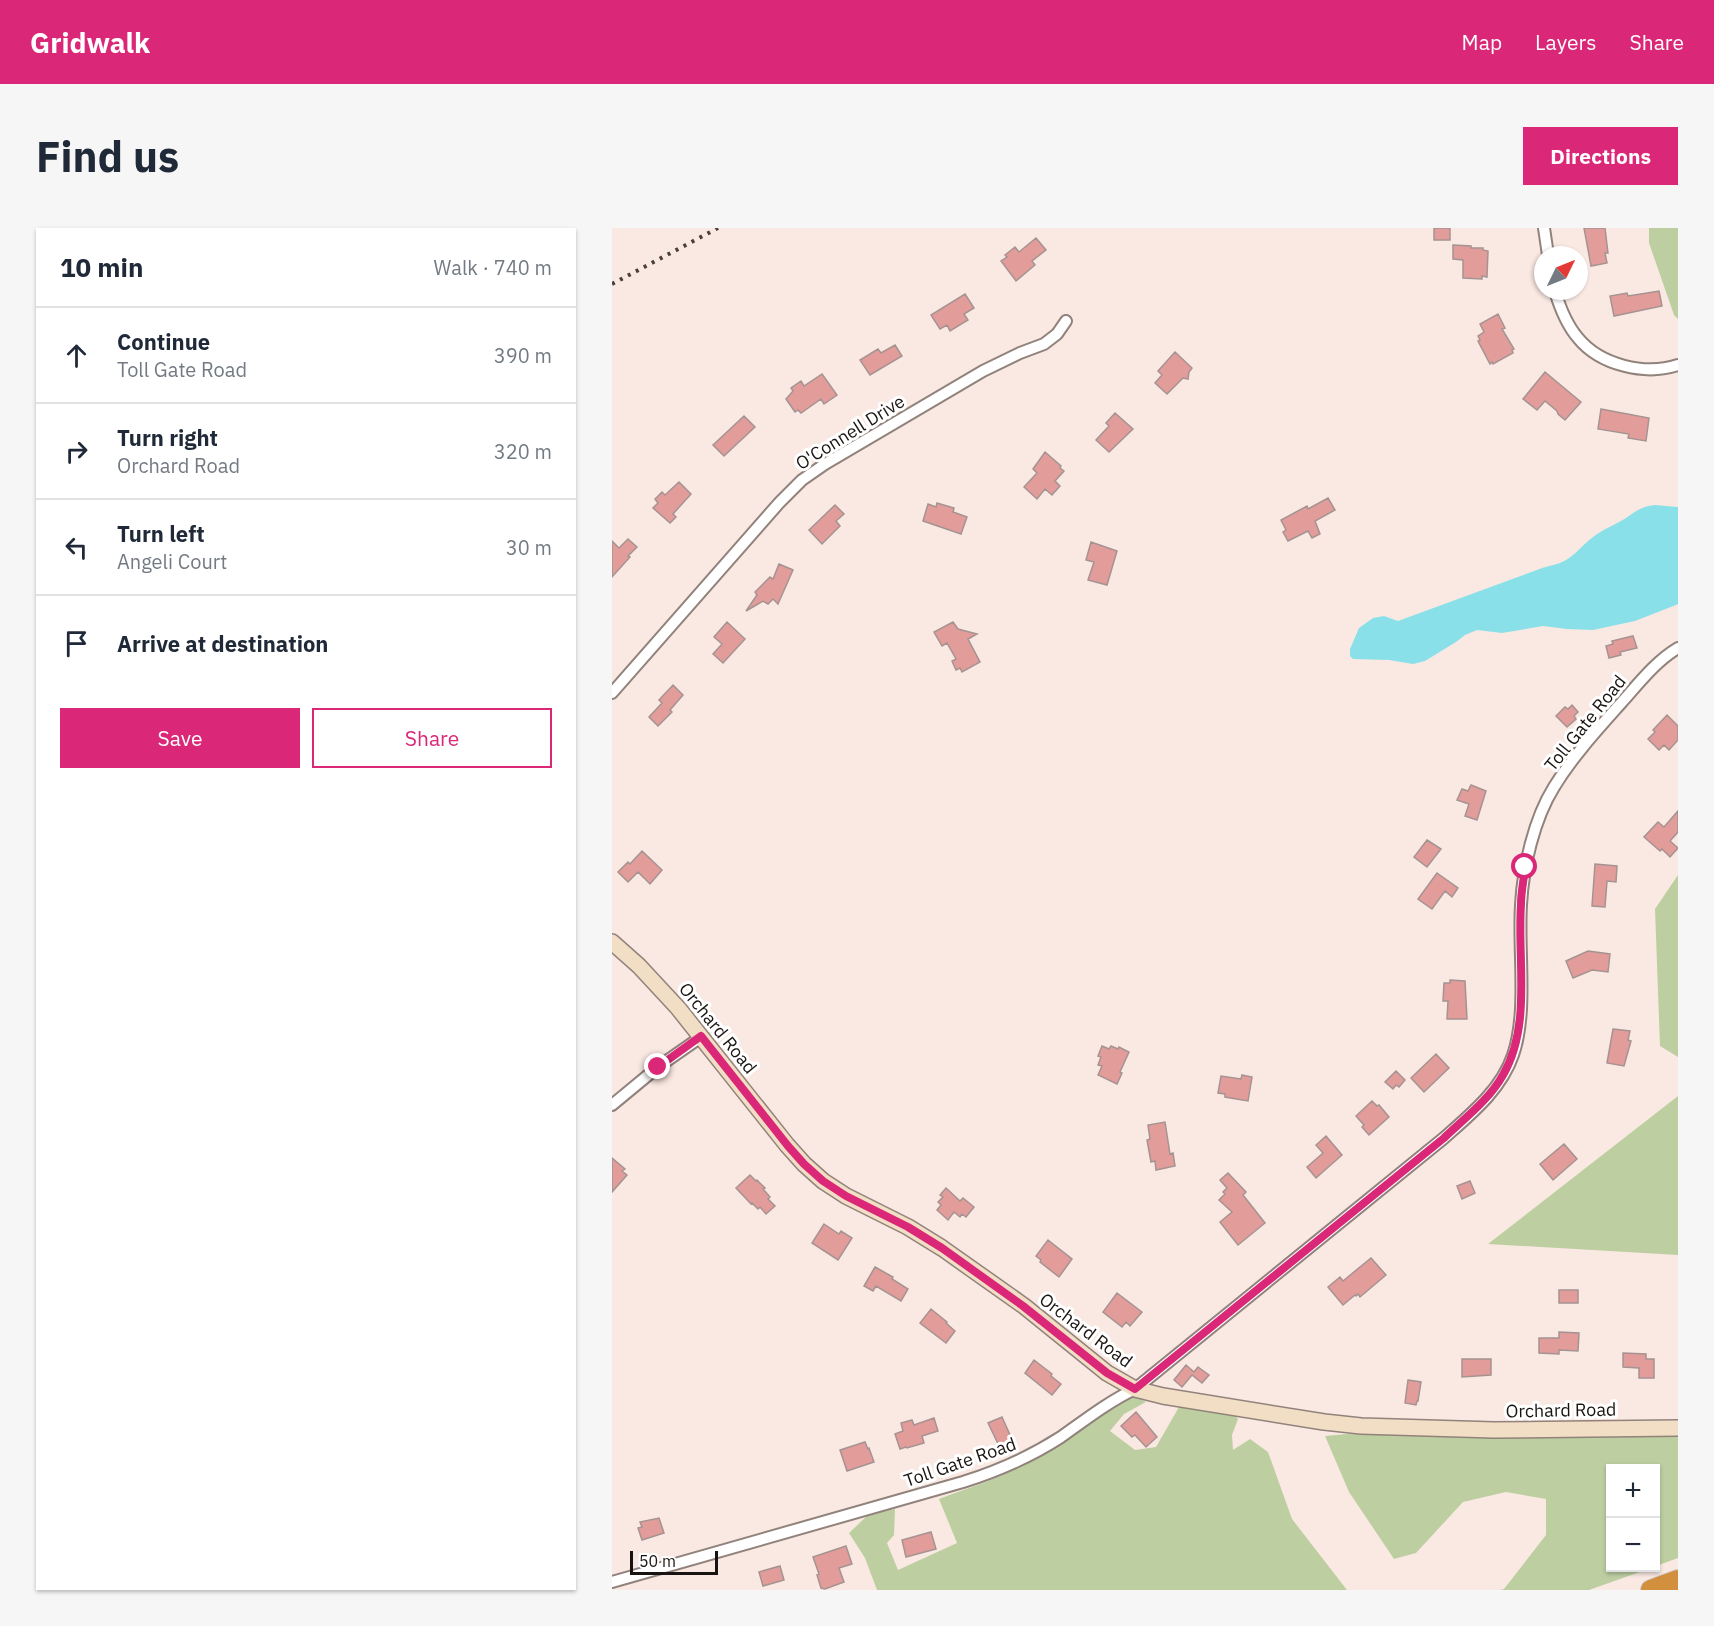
<!DOCTYPE html>
<html lang="en">
<head>
<meta charset="utf-8">
<style>
  body { margin:0; font-family:"IBM Plex Sans",sans-serif; background:#f6f6f7; color:#1f2937 }
  .controls { position:absolute; right:18px; bottom:18px; display:grid; overflow:hidden; border-radius:0px; box-shadow:0 2px 4px #0004 }
  .controls button { width:54px; height:54px; display:grid; place-items:center; padding:0; border:0; border-bottom:2px solid #e0e1e3; background:#fff; color:#1f2937; font:30px sans-serif }
  .compass { position:absolute; left:922px; top:18px; width:54px; height:54px; border-radius:50%; background:#fff; box-shadow:0 2px 4px #0004; rotate:47deg }
  .scale { position:absolute; left:18px; bottom:15px; width:88px; box-sizing:border-box; padding-left:6px; border:3px solid #191411; border-top:0; font-size:16px; line-height:21px; white-space:nowrap; color:#191411; -webkit-text-stroke:4px #fff; paint-order:stroke }
  .stop { position:absolute; width:18px; height:18px; margin:-14px; border:4px solid #db2777; border-radius:50%; background:#fff }
  .stop.end { background:#db2777; border-color:#fff; box-shadow:0 2px 6px #0008 }
  .list { margin:0; padding:0; list-style:none }
  h2 { display:flex; justify-content:space-between; align-items:center; height:78px; margin:0; padding:0 24px; font-size:26px }
  h2 small { font-size:20px; font-weight:400; color:#747a83 }
  .list li { display:grid; grid-template-columns:39px 1fr auto; gap:18px; align-items:center; box-sizing:border-box; height:96px; padding:0 24px; border-top:2px solid #e0e1e3 }
  .list b { display:block; font-size:22px; white-space:nowrap }
  .list p { margin:0; font-size:20px; white-space:nowrap; color:#747a83 }
  .list em { font-size:20px; font-style:normal; color:#747a83 }
  .actions { display:flex; gap:12px; padding:18px 24px }
  .actions a { flex:1; padding:14px 0; border:2px solid #db2777; border-radius:0px; text-align:center; font-size:21px; color:#db2777 }
  .actions .main { background:#db2777; color:#fff }
  .icon { flex:none; width:33px; height:33px; fill:none; stroke:currentColor; stroke-width:2; stroke-linecap:round; stroke-linejoin:round }
  .map { position:relative; flex:none; width:1066px; height:1362px; overflow:hidden; border-radius:0px }
  header { display:flex; align-items:center; gap:36px; box-sizing:border-box; height:84px; padding:0 30px; background:#db2777; color:#fff }
  header strong { font-size:28px }
  nav { display:flex; gap:33px; margin-inline-start:auto; font-size:21px }
  .intro { display:flex; align-items:center; justify-content:space-between; box-sizing:border-box; height:144px; padding:0 36px }
  h1 { margin:0; font-size:42px }
  .button { padding:15px 27px; border-radius:0px; background:#db2777; color:#fff; font-size:21px; font-weight:700 }
  main { display:flex; gap:36px; padding:0 36px }
  aside { flex:1; background:#fff; border-radius:0px; box-shadow:0 2px 4px #0004 }
  .map>svg:first-child { display:block }
  .green { fill:#bdcfa1 }
  .water { fill:#8ae0e9 }
  .building { fill:#e29c9a; stroke:#a59392; stroke-width:1.5 }
  .lines { fill:none; stroke-linecap:round; stroke-linejoin:round }
  .street-casing { stroke:#91827c; stroke-width:14 }
  .secondary-casing { stroke:#91827c; stroke-width:18 }
  .highway-casing { stroke:#cccbcb; stroke-width:22 }
  .street { stroke:#fff; stroke-width:10 }
  .secondary { stroke:#f2dec5; stroke-width:15 }
  .highway { stroke:#d2903e; stroke-width:20 }
  .rail { stroke:#47403c; stroke-width:4; stroke-dasharray:3 6; stroke-linecap:butt }
  .route { stroke:#db2777; stroke-width:8 }
  .labels { text-anchor:middle; dominant-baseline:central; stroke-width:6; stroke-linejoin:round; paint-order:stroke }
  .street-label { font-size:18px; fill:#191411; stroke:#fff }
</style>
</head>
<body>
<header>
<strong>Gridwalk</strong>
<nav><a>Map</a><a>Layers</a><a>Share</a></nav>
</header>
<div class="intro"><h1>Find us</h1><a class="button">Directions</a></div>
<main>
<aside>
<h2>10 min<small>Walk · 740 m</small></h2>
<ul class="list">
<li><svg class="icon" aria-label="ahead" viewBox="0 0 24 24"><path d="M12 20V5M6 11l6-6 6 6"/></svg><div><b>Continue</b><p>Toll Gate Road</p></div><em>390 m</em></li>
<li><svg class="icon" aria-label="right" viewBox="0 0 24 24"><path d="M7 20v-9h11M14 6l5 5-5 5"/></svg><div><b>Turn right</b><p>Orchard Road</p></div><em>320 m</em></li>
<li><svg class="icon" aria-label="left" viewBox="0 0 24 24"><path d="M17 20v-9H6M10 6l-5 5 5 5"/></svg><div><b>Turn left</b><p>Angeli Court</p></div><em>30 m</em></li>
<li><svg class="icon" aria-label="arrive" viewBox="0 0 24 24"><path d="M6 21V4h12l-3 4 3 4H6"/></svg><div><b>Arrive at destination</b></div></li>
</ul>
<div class="actions"><a class="main">Save</a><a>Share</a></div>
</aside>
<div class="map">
<svg width="1066" height="1362" viewBox="0 0 1066 1362">
  <rect width="100%" height="100%" fill="#fae9e2"/>
  <path class="green" d="M1037,0H1066V91L1062,87L1037,15Z
    M1066,647V829L1048,818L1043,681Z
    M1066,868V1027L876,1016Z
    M523,1168L534,1174L512,1186L498,1203L523,1222L544,1219L567,1179L621,1185L626,1191L620,1207L621,1222L638,1211L656,1224L680,1291L735,1362H265L253,1330L237,1305L257,1286L283,1281L282,1307L275,1315L286,1342L345,1315L327,1271C353,1261 380,1253 405,1240C446,1219 482,1190 523,1168Z
    M735,1206L924,1209L1066,1208V1330L1044,1338V1240H999V1340H1039L977,1362H888L892,1361L934,1307V1271L894,1264L851,1274L804,1325L782,1331L737,1264L713,1208Z"/>
  <path class="water" d="M1043,277L1066,279V376L1064,377L1023,393L981,402L955,401L931,398L890,405L865,402L853,407L844,414L813,433L801,436L777,432L741,431L738,428V421L747,400L761,390L772,388L786,393L930,340C936,338 943,337 948,335C961,330 970,317 981,309C991,301 1003,297 1014,290C1024,283 1030,278 1043,277Z"/>
  <path class="building" d="M822,0H838V12H822Z
    M972,0H993L996,25H993L995,35L979,38Z
    M424,10L434,22L420,33L423,37L404,53L389,33L395,29L393,27L403,19L407,24Z
    M841,17L859,18V20H871V22L876,23L875,49L870,48V51L851,50V32L841,31Z
    M1047,63L1050,78L1002,88L998,68L1015,65L1016,68L1029,66Z
    M353,66L362,80L352,86L356,92L338,103L335,97L328,101L319,87Z
    M886,86L893,100L890,101L902,121L900,122L901,125L881,136L880,134L878,136L866,113L868,112L866,108L872,104L868,96Z
    M283,117L290,128L258,147L248,132L266,121L269,125Z
    M563,124L580,140L577,144L576,151L571,150L555,166L543,155L550,147L546,143Z
    M933,144L969,174L953,192L946,186L945,183L933,173L925,182L911,171Z
    M210,146L225,167L212,176L209,171L189,185L186,182L183,184L174,171L181,163L179,160L189,153L192,158Z
    M989,181L1037,190L1034,213L1016,210L1017,206L986,201Z
    M503,185L521,201L497,224L484,212L497,198L494,195Z
    M132,188L143,199L112,228L101,217Z
    M433,224L449,238L448,240L452,243L443,253L448,258L440,267L433,261L425,271L412,259L425,245L421,241Z
    M67,254L79,266L61,286L64,289L58,295L41,280L46,275L43,271L50,264L53,267Z
    M716,270L723,282L703,293L708,306L700,310L696,303L676,313L671,304L674,302L669,292L695,278L696,281Z
    M325,275L342,280L341,284L355,289L349,306L311,293L316,276L324,279Z
    M223,277L232,286L224,293L228,298L210,316L197,302Z
    M16,311L25,319L16,328L18,329L0,349V313L7,320Z
    M479,314L505,323L495,357L476,352L482,334L474,332Z
    M167,336L181,342L166,376L161,371L156,376L151,373L134,383L145,367L143,364L158,349L161,351Z
    M115,394L133,411L111,435L101,426L110,416L102,409Z
    M341,394L346,401L365,406L356,411L368,434L350,444L348,440L344,442L340,433L344,431L335,415L330,418L322,404Z
    M1021,408L1025,420L1008,424L1009,427L997,430L994,418L1001,416L1000,413Z
    M61,457L71,467L58,482L60,484L46,498L37,489L50,475L47,472Z
    M960,477L966,484L962,488L964,491L955,499L944,488L953,479L956,481Z
    M1055,487L1066,498V512L1057,522L1052,517L1047,522L1036,511L1043,504L1041,502Z
    M859,557L874,563L865,592L853,588L857,576L845,572L850,561L856,563Z
    M1066,583V604L1058,613L1066,620L1058,629L1050,621L1048,623L1032,609L1046,594L1052,599Z
    M815,612L829,621L815,639L802,629Z
    M30,623L50,642L38,656L26,644L16,654L6,644L16,634L18,636Z
    M983,636L1005,638L1004,654L995,653L993,679L980,678Z
    M825,645L846,660L840,669L833,663L820,681L806,671Z
    M976,723L998,726L996,744L980,742L961,750L954,733Z
    M838,752L853,753L855,791H835L836,773H831L832,755H838Z
    M1001,801L1018,803L1016,812L1019,813L1012,838L995,835Z
    M490,818L497,821L499,818L506,821L507,819L517,824L508,844L510,845L505,856L486,847L490,838L486,837L489,829L486,828Z
    M824,826L837,840L812,864L799,850Z
    M784,843L793,852L787,859L784,857L781,861L773,854Z
    M630,847L640,849L636,873L613,869V866L606,865L609,848L629,851Z
    M760,873L765,878L767,877L777,889L757,907L750,899L752,897L744,888Z
    M553,894L558,926L561,925L563,938L544,942L543,933L539,934L535,912L538,911L536,897Z
    M714,908L730,927L704,950L695,939L711,925L704,917Z
    M952,916L965,931L941,952L928,936Z
    M0,930L13,941L10,943L15,947L0,964Z
    M616,945L634,964L631,967L653,995L626,1017L608,994L620,984L607,972L613,966L611,964L615,960L608,952Z
    M138,947L144,953L145,952L153,960L151,961L158,969L156,971L163,978L154,986L148,979L146,981L140,975L139,976L124,960Z
    M858,953L863,965L850,971L845,958Z
    M334,960L348,973L351,970L362,979L354,989L350,986L348,989L342,984L336,992L325,982L329,977L326,974L331,969L328,967Z
    M212,996L227,1006L229,1003L240,1010L226,1032L200,1015Z
    M436,1012L460,1031L447,1049L428,1034L429,1032L424,1028Z
    M759,1030L774,1047L748,1069L746,1066L744,1068L743,1067L731,1077L716,1059L728,1049L731,1053Z
    M263,1039L281,1049L280,1051L296,1061L289,1073L264,1058L261,1063L252,1058Z
    M947,1062H966V1075H947Z
    M505,1065L530,1084L518,1098L514,1094L510,1099L491,1084Z
    M319,1081L335,1094L334,1095L343,1103L334,1115L308,1095Z
    M947,1104L967,1105L966,1123L947,1122V1126L927,1125V1110H947Z
    M1011,1125L1034,1126V1131H1042V1150H1027V1140L1011,1139Z
    M850,1131H879V1147L850,1149Z
    M422,1132L440,1146L439,1148L449,1156L440,1167L413,1145Z
    M574,1137L582,1144L586,1139L597,1147L590,1155L580,1147L570,1159L562,1152Z
    M796,1152L809,1154L806,1173H805L804,1177L793,1175Z
    M524,1184L545,1209L534,1219L523,1207L520,1209L509,1198Z
    M390,1189L403,1218L390,1224L376,1195Z
    M322,1190L326,1203L310,1208L312,1215L295,1220L294,1219L288,1221L283,1206L291,1203L289,1195L300,1192L302,1197Z
    M253,1214L256,1221L257,1220L262,1234L235,1243L228,1222Z
    M47,1290L52,1305L30,1312L26,1300L30,1299L28,1294Z
    M319,1304L324,1321L294,1329L290,1312Z
    M234,1318L240,1336L227,1340L232,1354L213,1361L209,1360L205,1347L207,1346L201,1329Z
    M168,1338L172,1352L151,1358L147,1344Z"/>
  <g class="lines">
    <g class="street-casing">
      <path id="street" d="M932,0L936,27
        M943,63C948,80 954,96 966,110C988,137 1033,148 1066,137
        M0,465L167,275L190,252L213,236L371,143L408,125L432,116L445,106L454,93
        M0,877L46,839L89,809
        M0,1354L351,1254C386,1243 418,1229 449,1209C473,1192 496,1174 523,1161L832,910C859,886 889,862 901,827C916,784 906,723 909,677C911,639 922,591 942,559C961,528 986,501 1010,474C1027,455 1044,433 1066,420"/>
    </g>
    <g class="secondary-casing">
      <path id="secondary" d="M0,714L27,738L66,780L175,917L192,936L211,953L234,968L296,999L330,1020L412,1078L495,1145L523,1161L551,1168L712,1194L749,1198L882,1202L1066,1200"/>
    </g>
    <g class="highway-casing">
      <path id="highway" d="M1039,1362L1066,1352"/>
    </g>
    <use href="#street" class="street"/>
    <use href="#secondary" class="secondary"/>
    <use href="#highway" class="highway"/>
    <path class="rail" d="M0,56L106,0"/>
  </g>
  <g class="lines">
    <path class="route" d="M46,839L89,808L176,918L192,936L211,953L234,968L296,999L330,1020L411,1078L495,1145L523,1161L832,910C853,890 877,872 891,847C920,797 905,731 909,676C909,664 912,651 913,639"/>
  </g>
  <g class="labels">
    <g class="street-label">
      <text transform="translate(238 204) rotate(-32)">O'Connell Drive</text>
      <text transform="translate(973 495) rotate(-51)">Toll Gate Road</text>
      <text transform="translate(106 800) rotate(51)">Orchard Road</text>
      <text transform="translate(474 1102) rotate(37)">Orchard Road</text>
      <text transform="translate(949 1182) rotate(-1)">Orchard Road</text>
      <text transform="translate(348 1234) rotate(-19)">Toll Gate Road</text>
    </g>
  </g>
</svg>
<div class="controls">
<button>+</button>
<button>−</button>
</div>
<svg class="compass" viewBox="-18 -18 36 36"><path d="M0-13l5 13h-10z" fill="#e53935"/><path d="M0 13l5-13h-10z" fill="#747a83"/></svg>
<div class="scale">50 m</div>
<div class="stop" style="left:913px;top:639px"></div>
<div class="stop end" style="left:46px;top:839px"></div>
</div>
</main>
</body>
</html>
